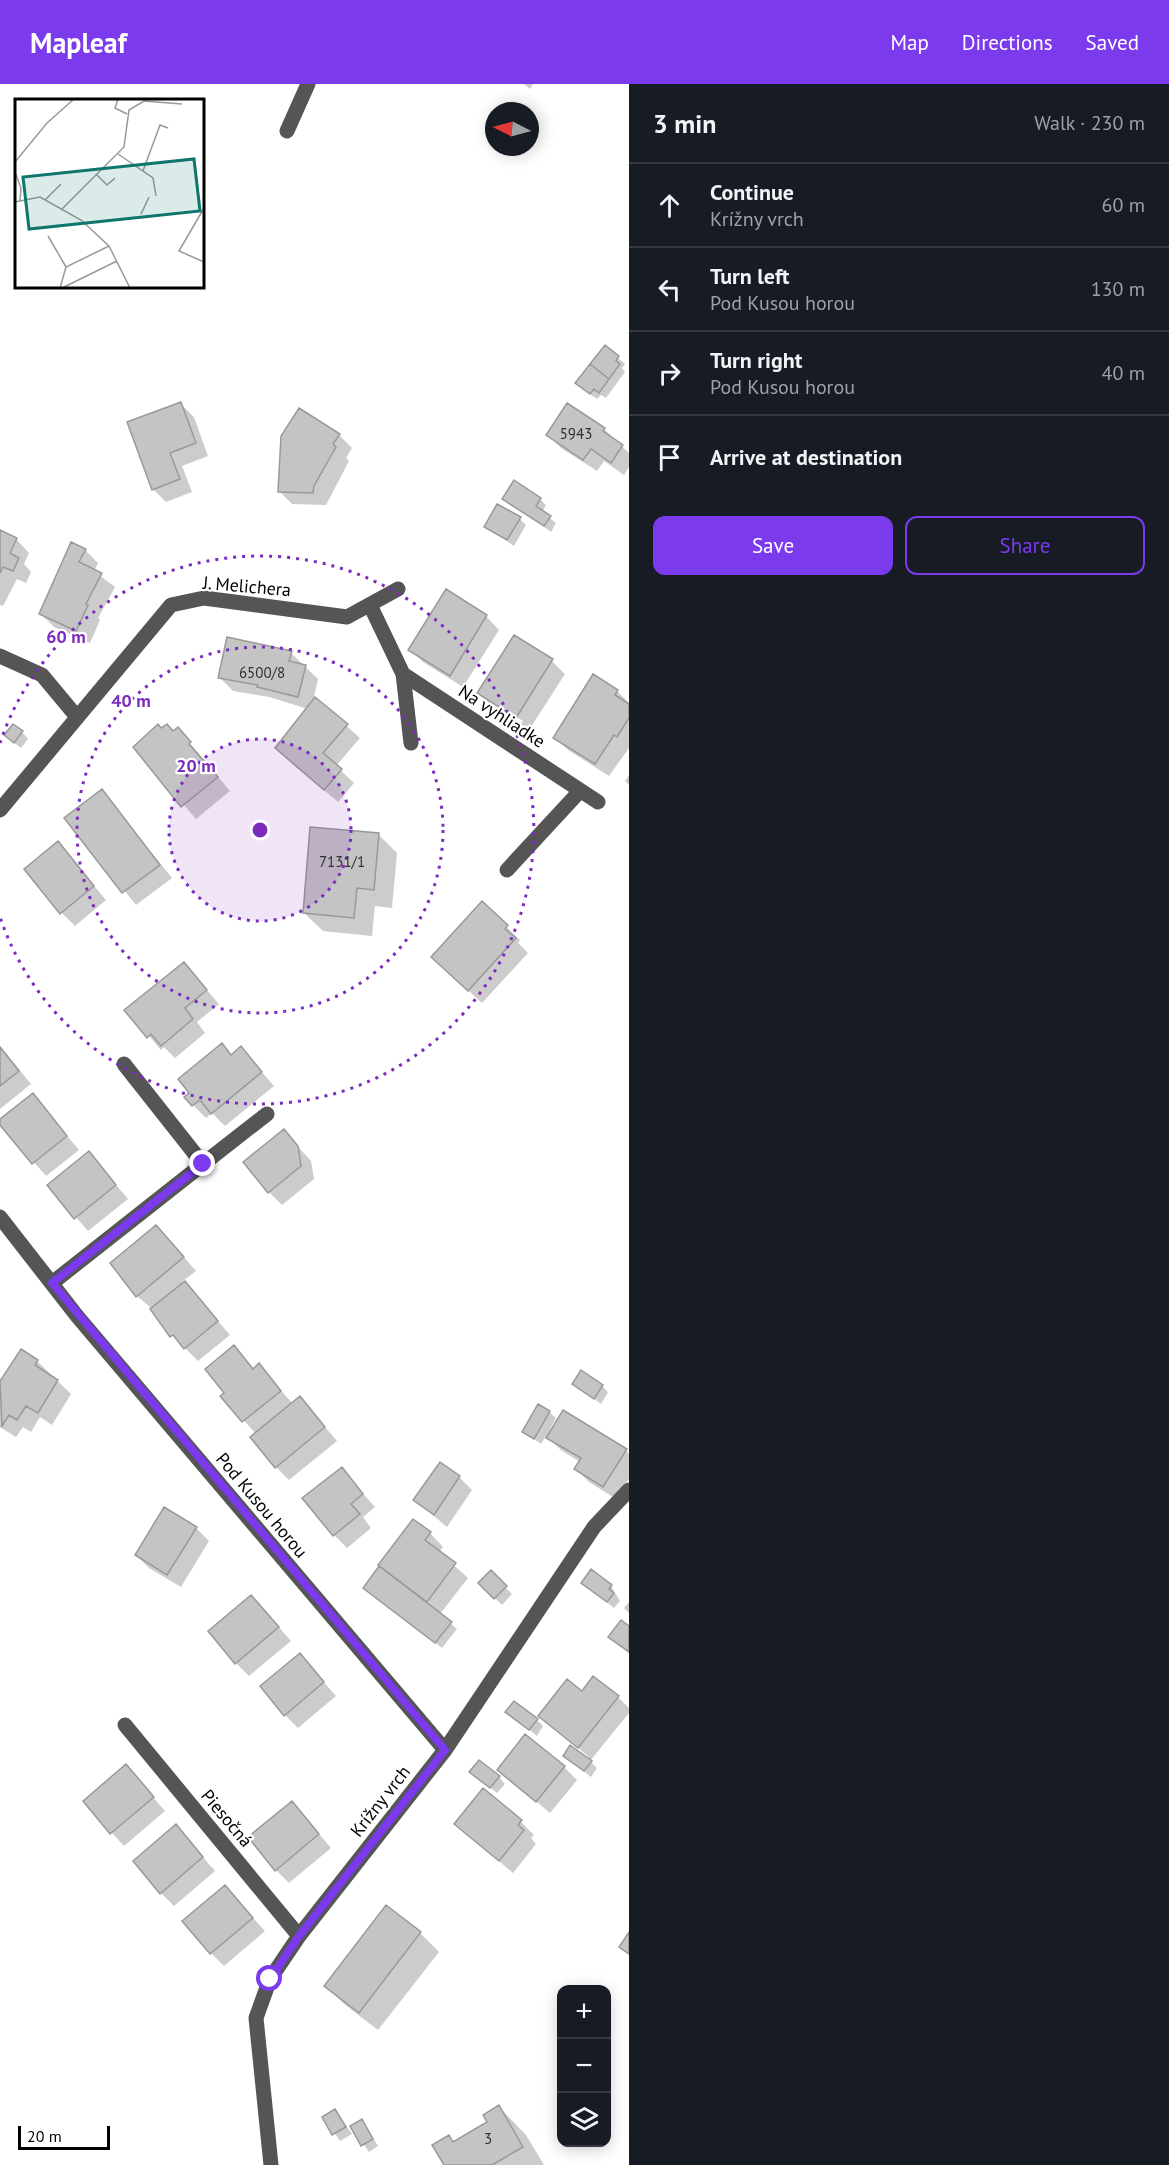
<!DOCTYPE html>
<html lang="en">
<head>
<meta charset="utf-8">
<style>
  body { margin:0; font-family:"PT Sans",sans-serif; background:#20242c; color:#f1f3f6 }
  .controls { position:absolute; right:18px; bottom:18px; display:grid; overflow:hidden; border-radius:12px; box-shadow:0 3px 15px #0003 }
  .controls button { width:54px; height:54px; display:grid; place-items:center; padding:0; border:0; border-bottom:2px solid #363941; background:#171b24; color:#f1f3f6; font:30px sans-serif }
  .compass { position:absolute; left:485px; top:18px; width:54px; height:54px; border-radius:50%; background:#171b24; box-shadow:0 3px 15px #0003; rotate:276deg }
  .scale { position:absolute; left:18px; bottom:15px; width:92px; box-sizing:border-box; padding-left:6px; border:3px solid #000; border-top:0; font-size:16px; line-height:21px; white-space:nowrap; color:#000; -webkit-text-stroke:4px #fff; paint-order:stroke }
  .stop { position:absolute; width:18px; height:18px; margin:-14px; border:4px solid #7c3aed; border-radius:50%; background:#fff }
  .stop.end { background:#7c3aed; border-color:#fff; box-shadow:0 2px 6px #0008 }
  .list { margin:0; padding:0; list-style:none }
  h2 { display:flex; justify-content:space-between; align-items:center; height:78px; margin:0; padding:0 24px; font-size:26px }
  h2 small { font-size:20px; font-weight:400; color:#9ea1a6 }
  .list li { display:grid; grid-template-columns:39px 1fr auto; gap:18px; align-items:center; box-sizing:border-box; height:84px; padding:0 24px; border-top:2px solid #363941 }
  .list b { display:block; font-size:22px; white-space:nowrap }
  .list p { margin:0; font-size:20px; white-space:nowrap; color:#9ea1a6 }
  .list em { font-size:20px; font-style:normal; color:#9ea1a6 }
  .actions { display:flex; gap:12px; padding:18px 24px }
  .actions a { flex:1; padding:14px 0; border:2px solid #7c3aed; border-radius:12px; text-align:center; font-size:21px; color:#7c3aed }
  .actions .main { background:#7c3aed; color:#fff }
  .icon { flex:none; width:33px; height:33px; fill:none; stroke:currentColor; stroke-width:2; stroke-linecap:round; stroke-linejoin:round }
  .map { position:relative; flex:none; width:629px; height:2081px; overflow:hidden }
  header { display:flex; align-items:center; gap:36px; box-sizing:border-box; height:84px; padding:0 30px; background:#7c3aed; color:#fff }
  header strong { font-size:28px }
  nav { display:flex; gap:33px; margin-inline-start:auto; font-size:21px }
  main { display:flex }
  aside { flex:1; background:#171b24 }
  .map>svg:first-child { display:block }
  .shadow { fill:#0003; fill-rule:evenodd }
  .building { fill:#c4c4c4; stroke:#999; stroke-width:1.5 }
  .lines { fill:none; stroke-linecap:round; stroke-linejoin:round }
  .minor { stroke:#555; stroke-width:15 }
  .route { stroke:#7c3aed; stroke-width:8 }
  .ring { fill:none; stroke:#7b2cbf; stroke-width:3; stroke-dasharray:3 6 }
  .labels { text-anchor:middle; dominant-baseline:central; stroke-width:4.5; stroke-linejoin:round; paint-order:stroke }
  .number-label { font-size:15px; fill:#313131 }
  .street-label { font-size:18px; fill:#000; stroke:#fff }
  .inset-road { fill:none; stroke:#999; stroke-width:1.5 }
  .view { fill:#0f766e; fill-opacity:0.15; stroke:#0f766e; stroke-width:3 }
  .inset-edge { fill:none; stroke:#000; stroke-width:3 }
  .centre { fill:#7b2cbf; stroke:#fff; stroke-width:3 }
  .ring-label { font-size:18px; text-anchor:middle; font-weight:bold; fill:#7b2cbf; stroke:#fff; stroke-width:4.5; stroke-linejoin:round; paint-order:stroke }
</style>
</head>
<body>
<header>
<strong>Mapleaf</strong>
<nav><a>Map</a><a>Directions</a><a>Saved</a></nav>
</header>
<main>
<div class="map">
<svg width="629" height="2081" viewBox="0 0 629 2081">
  <rect width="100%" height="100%" fill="#fff"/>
  <path class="shadow" d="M524,0H533L530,5Z
    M605,263L625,280L622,284L625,288L606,314L601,311L597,315L583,305Z
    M181,320L194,333L208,372L182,382L192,408L166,418L153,405Z
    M604,345L629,369V383L624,391L604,377L597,387L561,364L548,351Z
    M339,351L352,364L346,374L349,377L326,421L292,420L279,407Z
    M504,414L540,415L546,421L542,428L556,439L551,448Z
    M520,435L526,441L514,462L486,442Z
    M0,447L16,455L29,469L24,480L31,488L26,499L17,495L3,522L0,521Z
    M85,466L98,479L94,487L115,503L98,534L100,536L90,559L54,543L41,530Z
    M446,507L486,532L499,546L463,603L423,578L410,565Z
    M515,553L552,577L565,590L529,646L492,622L479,609ZM492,617L523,637L521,639L492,621Z
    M291,569L318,595L314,613L360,654L336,682L354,699L338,718L290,677L308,625L269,613L233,607L220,594Z
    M594,592L617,607L629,619V664L609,692L568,666L555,653Z
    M157,642L162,646L173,648L178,645L230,707L196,735L135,664Z
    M22,648L28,655L21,664L12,657Z
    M629,691V701L625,697Z
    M102,707L172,794L136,821L66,734Z
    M378,750L397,769L392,824L375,822L372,852L323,847L304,829Z
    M58,759L106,816L75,842L62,829Z
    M482,819L520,856L518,859L528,869L482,919L446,886Z
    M184,880L219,920L197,938L205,949L175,974L164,963L161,966L127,926Z
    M222,961L232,972L241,964L274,1002L225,1042L212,1029L206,1034L193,1021Z
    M0,962L31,1000L0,1025Z
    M33,1011L79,1066L46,1092L0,1039Z
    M284,1047L311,1077L314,1095L282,1121L269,1108Z
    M89,1069L128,1115L88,1147L49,1102Z
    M169,1156L196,1187L183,1197L230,1251L198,1277L161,1240L151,1224L137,1212Z
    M234,1264L254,1286L259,1282L293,1320L300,1314L337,1357L289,1396L276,1383L256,1350L222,1312L226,1309Z
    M21,1267L37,1277L71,1310L52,1341L40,1333L31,1348L23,1343L16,1353L0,1343V1300Z
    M574,1300L602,1302L608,1308L601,1320Z
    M549,1328L556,1334L548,1349L550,1350L626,1366L629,1370V1395L616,1415L589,1398L576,1385L580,1378L561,1366L546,1352L541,1360L524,1348Z
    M341,1385L375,1423L363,1433L371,1444L347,1464L334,1451Z
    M459,1393L472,1406L447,1443L415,1416Z
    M196,1444L209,1457L181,1503L149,1484L136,1471Z
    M430,1449L443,1463L439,1468L468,1494L440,1530L457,1545L442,1564L365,1504L381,1482Z
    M491,1489L512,1510L502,1521L480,1499Z
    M611,1502L620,1517L614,1524L590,1505Z
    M629,1518V1529L624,1524Z
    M264,1526L291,1557L249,1592L236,1579Z
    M300,1571L336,1612L298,1644L285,1631Z
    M594,1594L618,1613L629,1624V1629L590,1677L597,1684L591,1693L565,1672L587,1675L589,1673L540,1632L582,1609Z
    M507,1628L537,1636L543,1642L537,1652Z
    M126,1682L165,1727L124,1762L112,1749Z
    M564,1683L577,1696L550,1729L499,1686Z
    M499,1693L505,1700L497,1709L478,1694Z
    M304,1732L331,1764L289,1799L276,1786Z
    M521,1738L534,1751L531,1754L536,1760L513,1789L456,1740Z
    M176,1742L215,1787L174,1822L161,1809Z
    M225,1803L265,1847L224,1882L211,1869Z
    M386,1823L420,1849L439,1868L378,1946L344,1920L326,1902Z
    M499,2023L526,2051L544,2081H446L449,2053L455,2058L489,2039Z
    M335,2027L352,2050L340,2057L324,2034Z
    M362,2037L378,2062L369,2068L352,2043Z"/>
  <path class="building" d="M605,261L619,272L616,277L620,280L609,295L590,280Z
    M590,280L609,295L599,309L594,305L590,310L575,299Z
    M181,318L196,359L170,369L180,395L152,406L127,338Z
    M567,319L605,344L603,347L623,361L611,379L591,365L583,376L546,351Z
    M299,324L340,350L333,360L336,363L314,402L313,409L278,408L281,352Z
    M514,396L541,414L536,422L551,432L544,442L502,415Z
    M497,420L521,433L507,456L484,443Z
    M0,446L17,454L10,469L19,474L13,487L3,483L0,489Z
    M71,458L86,465L79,478L102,489L86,520L88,521L76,547L39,530Z
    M446,505L487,531L450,592L408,566Z
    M514,551L553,575L516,634L477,609Z
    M227,553L292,567L289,577L306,581L298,613L257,603L258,601L218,594Z
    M593,590L618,606L615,611L629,620V634L617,653L614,651L595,680L553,654Z
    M315,613L348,640L323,669L342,685L324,706L275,664Z
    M13,640L23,647L14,659L4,651Z
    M158,640L161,644L167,640L173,647L178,643L191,658L189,660L218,693L181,723L133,663Z
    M102,705L160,781L122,809L64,734Z
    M310,743L379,749L374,806L357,804L354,834L303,829Z
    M58,757L94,802L60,830L24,785Z
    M482,817L508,841L505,845L516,854L468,907L431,873Z
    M184,878L207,906L185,924L193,935L161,962L151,950L147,954L124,926Z
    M222,959L231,971L241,962L262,988L211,1030L200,1016L192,1022L184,1013L189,1009L178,995Z
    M0,963L19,987L0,1002Z
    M33,1009L67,1052L32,1080L0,1041V1035Z
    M284,1045L298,1062L301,1082L268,1109L243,1078Z
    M89,1067L116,1101L74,1135L47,1101Z
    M156,1141L184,1173L136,1213L110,1179Z
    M185,1197L218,1237L184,1265L173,1251L170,1253L150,1225Z
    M234,1261L253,1285L259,1279L281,1307L242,1338L220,1312L224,1309L205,1285Z
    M21,1265L38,1276L35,1281L58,1296L38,1329L26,1322L17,1336L9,1331L2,1342L0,1297Z
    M581,1286L603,1301L594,1315L572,1300Z
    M300,1312L325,1343L275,1384L250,1353Z
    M538,1320L550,1327L534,1355L522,1348Z
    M563,1326L627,1365L603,1403L574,1385L581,1374L546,1354Z
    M440,1378L460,1392L434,1431L413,1416Z
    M342,1383L363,1410L351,1420L360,1430L333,1452L302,1414Z
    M164,1423L197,1443L167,1491L135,1471Z
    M413,1435L431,1448L425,1456L456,1479L427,1518L378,1481Z
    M379,1482L452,1538L435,1559L363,1504Z
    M591,1485L612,1501L609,1505L614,1509L607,1518L581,1499Z
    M491,1486L507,1502L494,1515L478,1499Z
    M251,1511L279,1543L235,1580L208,1547Z
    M621,1536L629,1542V1568L608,1553Z
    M300,1569L324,1598L284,1632L260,1602Z
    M593,1592L619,1612L578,1664L538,1632L567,1595L582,1607Z
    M514,1617L538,1635L529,1646L505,1628Z
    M525,1650L565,1682L536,1718L497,1686Z
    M570,1661L592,1677L584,1687L563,1672Z
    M479,1676L500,1692L490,1704L469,1688Z
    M126,1680L154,1713L110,1750L83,1717Z
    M483,1704L522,1736L518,1741L524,1746L499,1777L454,1740Z
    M292,1717L319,1750L275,1787L248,1753Z
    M176,1740L203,1773L160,1810L133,1777Z
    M225,1801L253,1834L210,1870L182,1837Z
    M386,1821L421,1848L359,1929L324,1902Z
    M629,1848V1870L619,1863Z
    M499,2021L523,2063L492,2081H444L432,2061L449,2051L453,2058L487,2038L483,2031Z
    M335,2025L346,2043L332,2051L322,2033Z
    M362,2035L373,2055L361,2062L350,2042Z"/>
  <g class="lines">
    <path class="minor" d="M287,47L308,0
      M370,521L403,590L411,659
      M0,572L42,591L77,633
      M403,590L598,718
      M0,726L171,521L204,514L347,533L398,505
      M507,786L580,707
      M203,1080L267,1030
      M0,1133L77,1232L445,1666
      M52,1199L203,1080L124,980
      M125,1641L299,1852
      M271,2081L256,1934L270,1895L299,1852L445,1666L594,1443L629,1406"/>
  </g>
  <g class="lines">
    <path class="route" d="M203,1080L52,1199L445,1666L299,1852L270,1895"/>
  </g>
  <circle cx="260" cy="746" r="91" fill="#7b2cbf" fill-opacity=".12"/>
  <g class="ring">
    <circle cx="260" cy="746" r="91"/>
    <circle cx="260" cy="746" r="183"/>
    <path d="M0 659A274 274 0 1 1 0 833"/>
  </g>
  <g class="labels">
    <g class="number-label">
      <text x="576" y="349">5943</text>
      <text x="262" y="588">6500/8</text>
      <text x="342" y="777">7131/1</text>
      <text x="488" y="2054">3</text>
    </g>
    <g class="street-label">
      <text transform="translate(247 502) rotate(5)">J. Melichera</text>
      <text transform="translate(502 632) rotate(33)">Na vyhliadke</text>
      <text transform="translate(262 1421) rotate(50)">Pod Kusou horou</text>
      <text transform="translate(380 1717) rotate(-52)">Krížny vrch</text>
      <text transform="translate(227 1734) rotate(50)">Piesočná</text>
    </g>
  </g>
  <g transform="translate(15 15)">
    <rect width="189" height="189" fill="#fff"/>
    <path class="inset-road" d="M103,0L100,9L112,15M103,55L138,79L141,97M0,63L32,24L59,0M128,72L145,26L153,29M0,73L6,89L5,102M81,75L92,86L100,79M30,101L46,85M0,103L25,98L66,121L94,147L115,189M189,109L164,152L189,163M46,111L109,48L114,11L129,2L167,5M126,115L134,98M33,137L51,168M45,189L51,168L94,147M47,189L102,162M88,189H108"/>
    <path class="view" d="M179,60L185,112L14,130L8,78Z"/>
    <rect width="189" height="189" class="inset-edge"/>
  </g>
  <circle cx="260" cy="746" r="9" class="centre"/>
  <g class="ring-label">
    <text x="66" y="559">60 m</text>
    <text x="131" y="623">40 m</text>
    <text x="196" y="688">20 m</text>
  </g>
</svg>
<div class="controls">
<button>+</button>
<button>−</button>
<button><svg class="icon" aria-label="layers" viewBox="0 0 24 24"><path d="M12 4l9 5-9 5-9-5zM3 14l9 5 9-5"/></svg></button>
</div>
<svg class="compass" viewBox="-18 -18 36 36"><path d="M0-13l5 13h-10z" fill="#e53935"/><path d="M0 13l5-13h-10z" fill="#9ea1a6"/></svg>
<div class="scale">20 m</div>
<div class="stop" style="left:270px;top:1895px"></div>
<div class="stop end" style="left:203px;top:1080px"></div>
</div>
<aside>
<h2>3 min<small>Walk · 230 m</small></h2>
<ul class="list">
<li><svg class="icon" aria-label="ahead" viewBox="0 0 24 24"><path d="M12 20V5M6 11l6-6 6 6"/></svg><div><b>Continue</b><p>Krížny vrch</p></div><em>60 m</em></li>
<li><svg class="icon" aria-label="left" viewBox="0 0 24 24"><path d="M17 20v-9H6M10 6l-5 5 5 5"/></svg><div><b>Turn left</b><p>Pod Kusou horou</p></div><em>130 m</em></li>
<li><svg class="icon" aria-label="right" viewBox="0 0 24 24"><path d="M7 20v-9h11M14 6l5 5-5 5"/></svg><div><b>Turn right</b><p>Pod Kusou horou</p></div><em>40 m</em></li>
<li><svg class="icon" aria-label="arrive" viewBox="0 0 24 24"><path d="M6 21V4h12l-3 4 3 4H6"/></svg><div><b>Arrive at destination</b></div></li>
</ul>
<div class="actions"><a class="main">Save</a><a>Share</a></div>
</aside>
</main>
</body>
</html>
